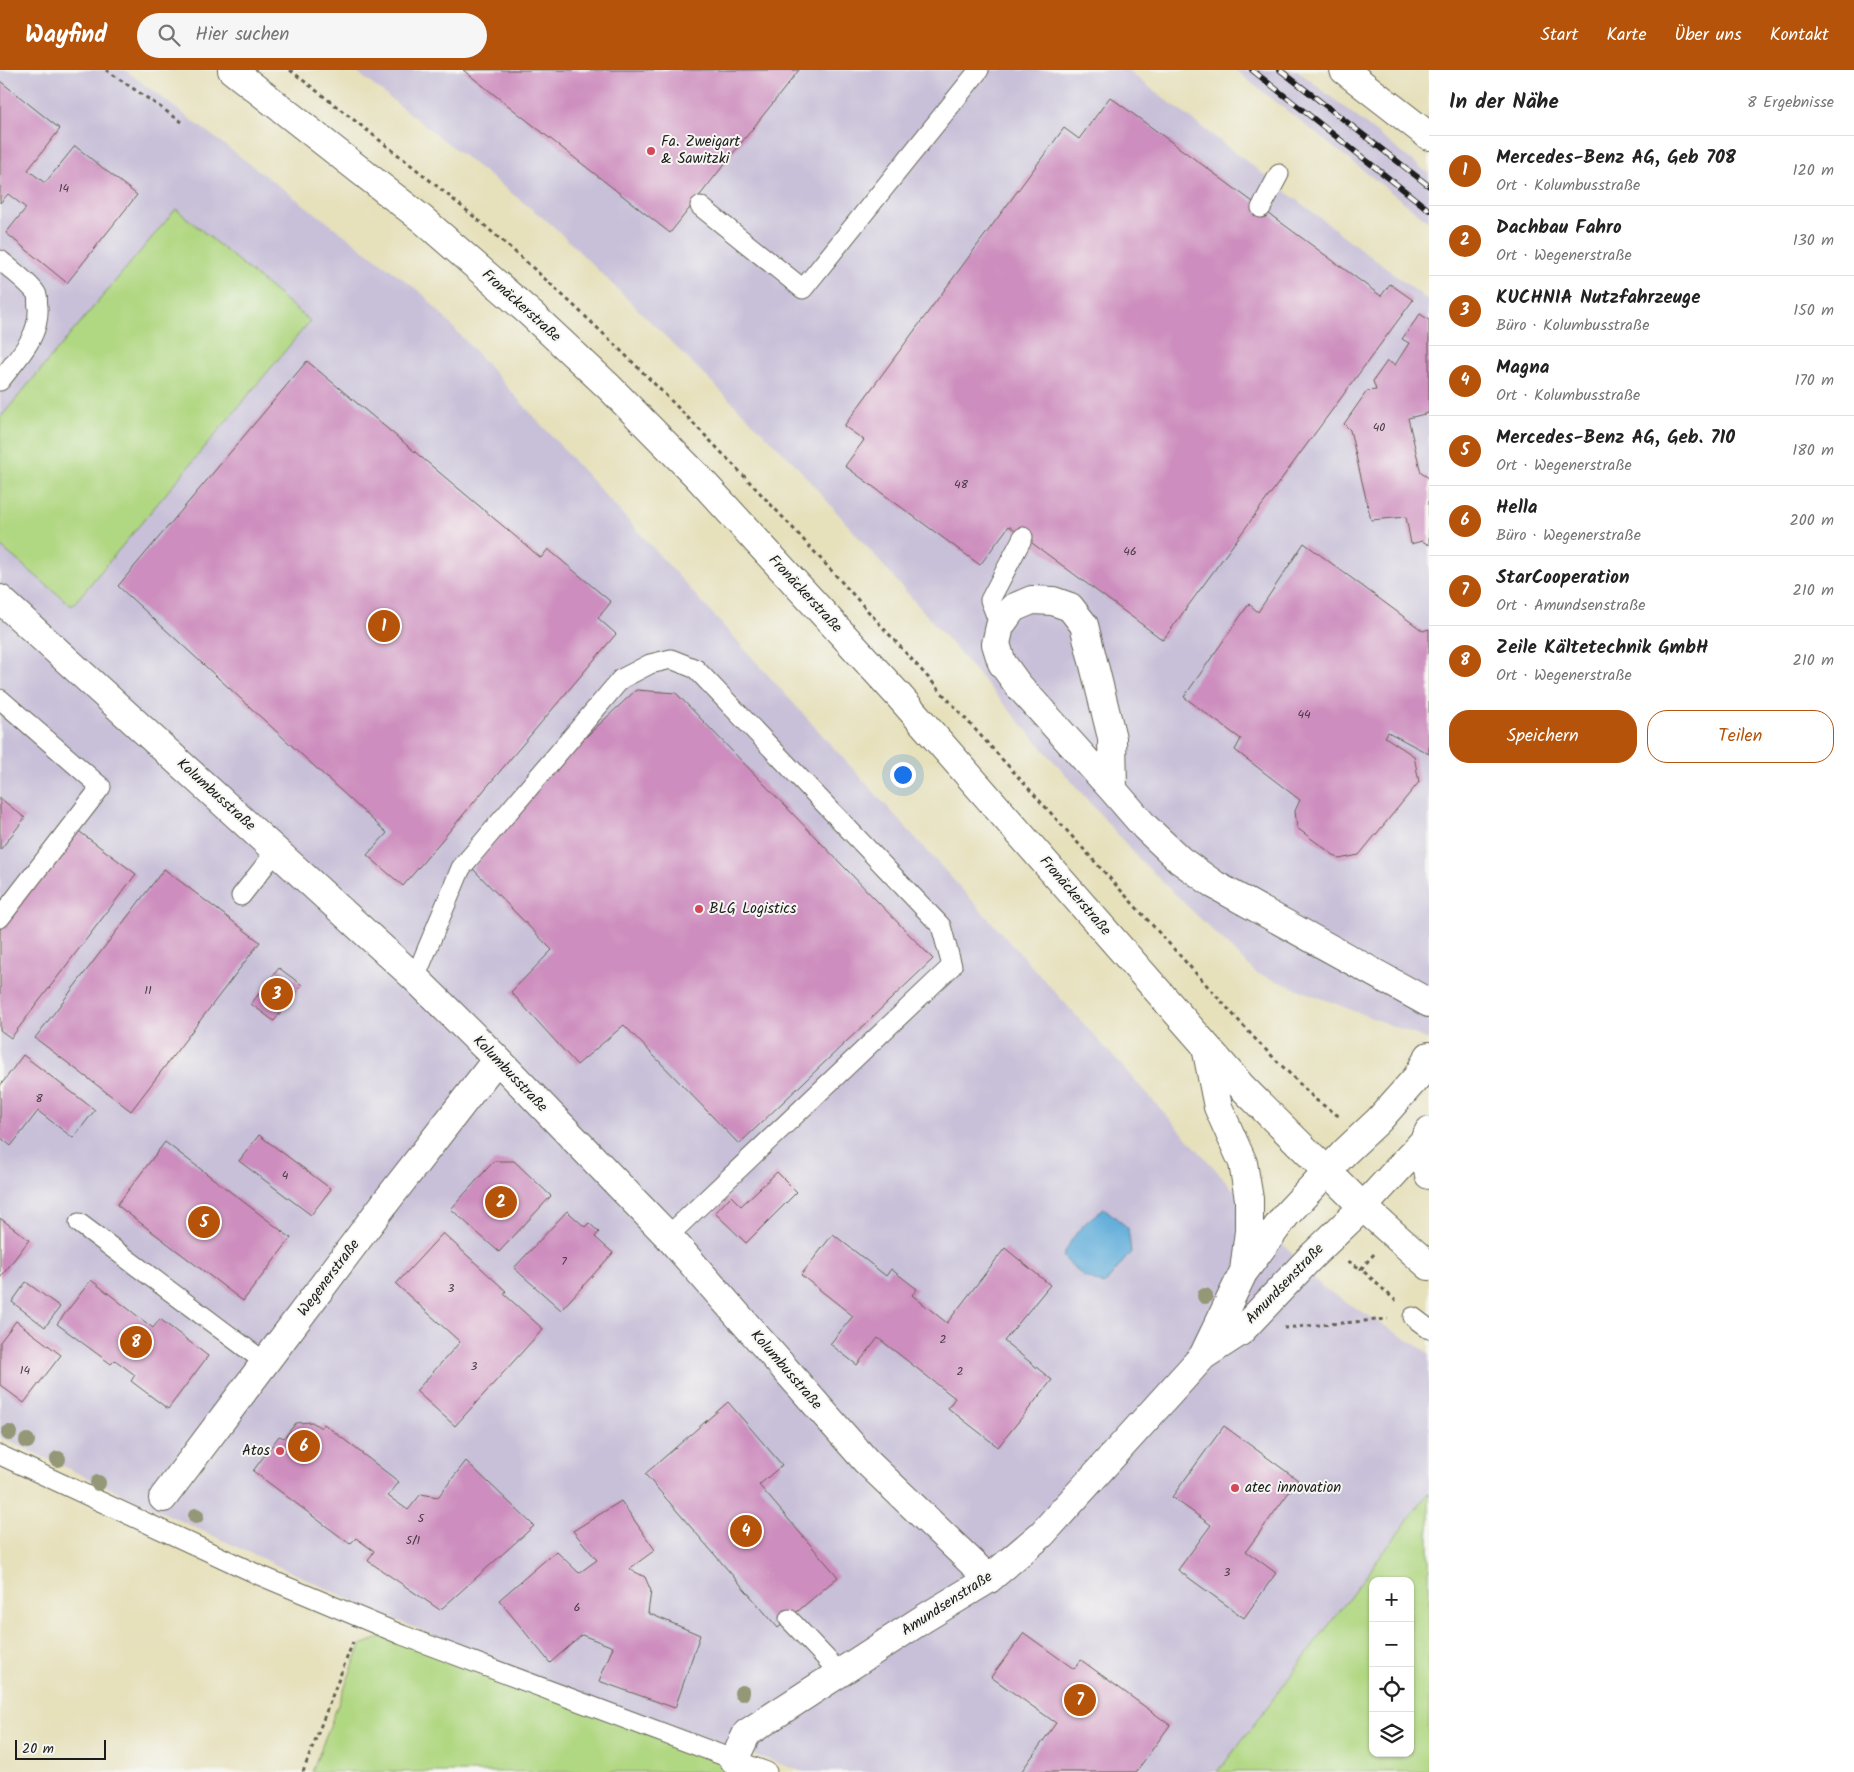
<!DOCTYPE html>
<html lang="de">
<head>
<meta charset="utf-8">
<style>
  body { margin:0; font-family:Kalam,sans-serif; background:#f6f6f6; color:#222 }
  .controls { position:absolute; right:15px; bottom:15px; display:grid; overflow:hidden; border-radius:10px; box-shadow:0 1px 4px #0004 }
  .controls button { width:45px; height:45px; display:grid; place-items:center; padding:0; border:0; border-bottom:1px solid #e0e0e0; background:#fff; color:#222; font:25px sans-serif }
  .scale { position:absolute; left:15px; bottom:12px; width:91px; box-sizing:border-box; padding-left:5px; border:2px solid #1c1c1c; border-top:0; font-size:14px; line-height:18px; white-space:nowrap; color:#1c1c1c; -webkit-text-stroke:4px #f6f6f2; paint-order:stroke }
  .you { position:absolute; left:902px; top:704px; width:18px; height:18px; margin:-12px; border:4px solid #fff; border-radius:50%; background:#1a73e8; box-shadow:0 0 0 8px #1a73e833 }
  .badge { display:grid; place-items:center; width:32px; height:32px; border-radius:50%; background:#b45309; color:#fff; font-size:16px; font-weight:700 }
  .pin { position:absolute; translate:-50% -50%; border:2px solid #fff; box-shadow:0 1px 5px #0006 }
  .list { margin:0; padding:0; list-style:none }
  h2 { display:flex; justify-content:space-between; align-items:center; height:65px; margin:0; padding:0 20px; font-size:21px }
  h2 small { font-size:16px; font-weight:400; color:#767676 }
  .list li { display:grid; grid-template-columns:32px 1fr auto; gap:15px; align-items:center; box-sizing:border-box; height:70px; padding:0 20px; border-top:1px solid #e0e0e0 }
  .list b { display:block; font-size:19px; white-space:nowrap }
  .list p { margin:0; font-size:16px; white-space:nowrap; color:#767676 }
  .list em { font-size:16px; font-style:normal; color:#767676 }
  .actions { display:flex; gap:10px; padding:15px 20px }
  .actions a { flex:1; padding:11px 0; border:1px solid #b45309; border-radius:20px; text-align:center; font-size:18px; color:#b45309 }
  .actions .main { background:#b45309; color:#fff }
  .icon { flex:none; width:28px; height:28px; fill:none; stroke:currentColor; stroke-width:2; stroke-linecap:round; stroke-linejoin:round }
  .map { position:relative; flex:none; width:1429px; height:1702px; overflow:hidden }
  header { display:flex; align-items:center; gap:30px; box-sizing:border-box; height:70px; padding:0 25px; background:#b45309; color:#fff }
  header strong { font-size:24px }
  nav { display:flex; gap:28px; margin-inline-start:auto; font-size:18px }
  .search { width:350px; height:45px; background:#f6f6f6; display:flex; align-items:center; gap:12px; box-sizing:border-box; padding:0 18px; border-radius:28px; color:#767676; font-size:19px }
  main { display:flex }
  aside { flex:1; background:#fff }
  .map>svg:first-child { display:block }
  .industrial { fill:#c8c0d8 }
  .green { fill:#b0d781; stroke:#667a4e; fill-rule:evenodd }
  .water { fill:#61adda; stroke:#3e647b }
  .building { fill:#cd8dbe }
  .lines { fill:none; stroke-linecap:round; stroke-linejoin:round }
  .lane-casing { stroke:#636154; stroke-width:21 }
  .street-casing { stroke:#636154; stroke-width:30 }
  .secondary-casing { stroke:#636154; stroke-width:30 }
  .path { stroke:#636154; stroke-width:3; stroke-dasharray:4 4; stroke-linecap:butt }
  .lane { stroke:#fff; stroke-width:19 }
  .street { stroke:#fff; stroke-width:28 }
  .secondary { stroke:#fff; stroke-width:28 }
  .rail-casing { stroke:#1c1c1c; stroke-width:5.5 }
  .rail { stroke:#f6f6f2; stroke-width:4; stroke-dasharray:11; stroke-linecap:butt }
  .tree { fill:#949877 }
  .poi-dot { fill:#d1495b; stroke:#f6f6f2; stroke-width:2 }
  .labels { text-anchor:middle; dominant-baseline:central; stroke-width:4; stroke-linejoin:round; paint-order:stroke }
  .number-label { font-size:12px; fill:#483844 }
  .poi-label { font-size:15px; fill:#1c1c1c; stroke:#f6f6f2; text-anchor:start }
  .street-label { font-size:15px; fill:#1c1c1c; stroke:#f6f6f2 }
</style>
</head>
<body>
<header>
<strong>Wayfind</strong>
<div class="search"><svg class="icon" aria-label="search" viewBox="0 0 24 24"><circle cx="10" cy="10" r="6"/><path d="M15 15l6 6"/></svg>Hier suchen</div>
<nav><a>Start</a><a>Karte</a><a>Über uns</a><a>Kontakt</a></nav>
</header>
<main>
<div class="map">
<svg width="1429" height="1702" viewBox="0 0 1429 1702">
  <rect width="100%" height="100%" fill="#f6f6f2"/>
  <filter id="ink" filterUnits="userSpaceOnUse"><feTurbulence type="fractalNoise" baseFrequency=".02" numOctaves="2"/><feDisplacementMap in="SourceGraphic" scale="10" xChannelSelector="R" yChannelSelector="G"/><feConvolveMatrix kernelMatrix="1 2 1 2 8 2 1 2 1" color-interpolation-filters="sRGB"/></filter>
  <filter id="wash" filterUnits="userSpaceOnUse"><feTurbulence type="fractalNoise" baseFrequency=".0096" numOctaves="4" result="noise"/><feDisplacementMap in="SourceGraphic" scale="20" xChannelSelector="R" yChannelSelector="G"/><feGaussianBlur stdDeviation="1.12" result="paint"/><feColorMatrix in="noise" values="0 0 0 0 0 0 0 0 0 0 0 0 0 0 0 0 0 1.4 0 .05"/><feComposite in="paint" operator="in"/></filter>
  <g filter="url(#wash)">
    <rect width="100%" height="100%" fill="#e6e0bb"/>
    <path class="industrial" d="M0,0H125L423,224L1322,1217L1429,1283V1422L1218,1702H804L583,1626L384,1545L0,1367Z
      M354,0H1127L1429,231V970L1256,903L1139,789L793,392L552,155Z
      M1235,0H1297L1429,104V152Z"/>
    <path class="green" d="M176,139L310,251L72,536L0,476V348Z
      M1429,1422V1702H1218ZM1373,1511H1410V1683H1373Z
      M385,1566L749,1702H312L361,1575Z"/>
    <path class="water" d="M1104,1138L1128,1158L1131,1182L1104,1215L1083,1206L1063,1187C1074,1162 1083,1154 1104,1138Z"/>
    <g id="blocks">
      <path class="building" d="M463,0H799L670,163Z
        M0,11L60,59L28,100L45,113L75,76L137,125L67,213L6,163L26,138L8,124L0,133Z
        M1110,27L1381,226L1390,214L1413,230L1163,570L1009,456L980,495L845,396L864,370L844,356L1064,58L1079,69Z
        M1420,244L1429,250V343L1408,348L1421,403L1429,408V475L1422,471L1411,474L1406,447L1371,450L1350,360L1344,354L1367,321L1376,320L1373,311L1387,291L1395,295L1409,273L1402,269Z
        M307,291L541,488L548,479L611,532L598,548L616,564L403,816L367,785L387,763L118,516Z
        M1304,473L1423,561L1429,559V684L1388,662L1385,667L1414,686L1419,712L1359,785L1339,789L1297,758L1295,741L1300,730L1235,680L1241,669L1184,627L1249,534L1258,542Z
        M636,620L676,623L933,889L739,1074L624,955L577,995L511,922L552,880L473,799L558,693Z
        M0,728L25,748L0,780Z
        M76,759L136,804L11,968L0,960V859Z
        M164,799L260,872L131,1041L35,968Z
        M279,898L302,915L274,951L251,934Z
        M23,985L95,1040L73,1068L38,1041L11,1076L0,1067V1016Z
        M259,1065L331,1119L311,1145L239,1091Z
        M165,1072L291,1168L243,1231L117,1135Z
        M494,1091H514L551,1126L499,1182L451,1139Z
        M777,1102L797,1122L746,1173L715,1143L731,1126L741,1136Z
        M567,1141L585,1157L589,1153L599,1162L595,1167L613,1183L561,1240L514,1198Z
        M0,1148L29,1170L0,1208Z
        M443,1163L506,1221L504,1224L543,1259L455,1356L416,1321L460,1272L396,1214Z
        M833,1164L886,1206L891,1199L917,1219L912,1225L947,1253L1005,1178L1050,1215L1004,1271L1052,1310L998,1377L948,1338L955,1328L878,1268L857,1295L830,1274L853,1246L801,1205Z
        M91,1210L153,1258L160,1249L208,1286L168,1339L131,1311L135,1305L115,1290L111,1294L57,1254Z
        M26,1212L60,1237L45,1257L12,1232Z
        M16,1251L61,1285L24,1333L0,1315V1272Z
        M728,1332L782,1395L759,1415L838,1507L778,1558L645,1404Z
        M312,1352L321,1358L324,1354L399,1412L388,1426L408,1440L421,1424L438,1427L466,1391L534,1456L440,1540L368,1491L374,1481L356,1468L350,1474L253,1401L279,1366L284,1368L296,1353Z
        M1224,1356L1298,1410L1246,1481L1276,1503L1244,1548L1178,1500L1211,1455L1172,1427Z
        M621,1431L655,1480L629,1499L645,1507L651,1521L648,1543L700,1565L675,1638L599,1611L613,1577L582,1565L550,1593L499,1530L556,1481L579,1503L597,1490L573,1461Z
        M1024,1563L1074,1599L1081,1590L1170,1655L1136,1702H1021L1056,1653L991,1607Z"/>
    </g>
  </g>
  <g filter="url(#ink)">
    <use href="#blocks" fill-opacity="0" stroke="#636154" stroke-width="1"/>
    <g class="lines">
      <g class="lane-casing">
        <path id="lane" d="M700,136L803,219L979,0
          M1261,138L1279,104
          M0,190C8,197 33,216 37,225C38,228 37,233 38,237C40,268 17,288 0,311
          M1000,556L990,530L1023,467
          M0,629L101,717L0,848
          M241,826L277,780
          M415,908L461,798L621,609L650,594L671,589L696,599L941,856L952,896L668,1166
          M79,1153L266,1293
          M1413,1247L1429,1259
          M0,1385L259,1505L402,1565L767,1702
          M789,1549L840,1603"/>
      </g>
      <g class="street-casing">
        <path id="street" d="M1344,0L1429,66
          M0,529L415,908L497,989L668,1166L866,1391L989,1509
          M1113,720L1018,615L1002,593L996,574L1000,556L1013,538L1032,530L1053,531L1070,537L1084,555L1112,668L1113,720L1145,757L1180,790L1215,815L1429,933
          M1206,977L1218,1037L1243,1093L1249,1129V1161L1244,1201
          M1423,1072L1429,1105
          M1203,1286L1240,1262L1310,1188L1363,1137L1423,1072L1429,1061
          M163,1428L388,1129L497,989
          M734,1690L747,1663L923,1549L989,1509L1042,1464L1203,1286L1243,1203L1286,1145L1345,1082L1379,1050L1417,1007L1429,986"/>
      </g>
      <g class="secondary-casing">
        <path id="secondary" d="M232,0L422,149L531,244L609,317L697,406L899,626L1242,1017L1363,1137L1429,1196"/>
      </g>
      <path class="path" d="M106,0L185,54
        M290,0C369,62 449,123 524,190C618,274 705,364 791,456L1259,973L1316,1030L1337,1045L1341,1046
        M1374,1184L1361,1199L1396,1231
        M1348,1191L1361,1199
        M1284,1258L1388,1249
        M303,1702L353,1572"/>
      <use href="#lane" class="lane"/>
      <use href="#street" class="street"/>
      <use href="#secondary" class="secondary"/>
      <g class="rail-casing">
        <path id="rail" d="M1252,0L1429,140
          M1280,0L1429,116"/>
      </g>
      <use href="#rail" class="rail"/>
    </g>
    <g class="tree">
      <circle cx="1205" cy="1226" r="8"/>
      <circle cx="9" cy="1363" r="8"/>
      <circle cx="27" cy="1371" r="8"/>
      <circle cx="58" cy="1389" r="8"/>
      <circle cx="98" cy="1413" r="8"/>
      <circle cx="196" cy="1446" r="8"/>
      <circle cx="742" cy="1623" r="8"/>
    </g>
  </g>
  <g class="poi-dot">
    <circle cx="651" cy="81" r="5"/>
    <circle cx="699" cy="839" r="5"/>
    <circle cx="280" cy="1381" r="5"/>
    <circle cx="1235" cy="1418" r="5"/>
  </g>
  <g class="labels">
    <g class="number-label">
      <text x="64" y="118">14</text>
      <text x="1379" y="357">40</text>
      <text x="961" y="414">48</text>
      <text x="1130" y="481">46</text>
      <text x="1304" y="644">44</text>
      <text x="148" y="920">11</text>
      <text x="39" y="1028">8</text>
      <text x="285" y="1105">4</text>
      <text x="564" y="1191">7</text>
      <text x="451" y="1218">3</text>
      <text x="943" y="1269">2</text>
      <text x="474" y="1296">3</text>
      <text x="25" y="1300">14</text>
      <text x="960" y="1301">2</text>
      <text x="421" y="1448">5</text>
      <text x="413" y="1470">5/1</text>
      <text x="1227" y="1502">3</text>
      <text x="577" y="1537">6</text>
    </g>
    <g class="poi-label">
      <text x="661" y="72">Fa. Zweigart<tspan x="661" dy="17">&amp; Sawitzki</tspan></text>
      <text x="709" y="839">BLG Logistics</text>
      <text x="270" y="1381" text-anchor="end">Atos</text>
      <text x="1245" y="1418">atec innovation</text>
    </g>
    <g class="street-label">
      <text transform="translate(521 236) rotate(42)">Fronäckerstraße</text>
      <text transform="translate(805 524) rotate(47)">Fronäckerstraße</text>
      <text transform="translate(216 725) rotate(42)">Kolumbusstraße</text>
      <text transform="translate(1075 826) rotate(49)">Fronäckerstraße</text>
      <text transform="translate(510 1004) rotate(46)">Kolumbusstraße</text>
      <text transform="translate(329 1208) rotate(-53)">Wegenerstraße</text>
      <text transform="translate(1285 1214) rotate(-46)">Amundsenstraße</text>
      <text transform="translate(786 1300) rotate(49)">Kolumbusstraße</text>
      <text transform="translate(947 1534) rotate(-33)">Amundsenstraße</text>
    </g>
  </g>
</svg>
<div class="controls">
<button>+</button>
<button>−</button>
<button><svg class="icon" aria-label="locate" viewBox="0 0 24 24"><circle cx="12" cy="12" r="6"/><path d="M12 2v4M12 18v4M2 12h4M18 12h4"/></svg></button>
<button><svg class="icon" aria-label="layers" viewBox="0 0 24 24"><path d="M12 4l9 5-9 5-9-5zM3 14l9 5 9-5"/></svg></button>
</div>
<div class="scale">20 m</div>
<div class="you"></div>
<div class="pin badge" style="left:384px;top:556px">1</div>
<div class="pin badge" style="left:501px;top:1132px">2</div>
<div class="pin badge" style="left:277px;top:924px">3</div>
<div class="pin badge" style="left:746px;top:1461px">4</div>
<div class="pin badge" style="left:204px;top:1152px">5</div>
<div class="pin badge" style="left:304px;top:1376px">6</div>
<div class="pin badge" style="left:1080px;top:1630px">7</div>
<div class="pin badge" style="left:136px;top:1272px">8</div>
</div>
<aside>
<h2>In der Nähe<small>8 Ergebnisse</small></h2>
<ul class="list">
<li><span class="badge">1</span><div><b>Mercedes-Benz AG, Geb 708</b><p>Ort · Kolumbusstraße</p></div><em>120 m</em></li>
<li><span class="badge">2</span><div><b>Dachbau Fahro</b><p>Ort · Wegenerstraße</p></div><em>130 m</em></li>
<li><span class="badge">3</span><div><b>KUCHNIA Nutzfahrzeuge</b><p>Büro · Kolumbusstraße</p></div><em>150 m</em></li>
<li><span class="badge">4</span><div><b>Magna</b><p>Ort · Kolumbusstraße</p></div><em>170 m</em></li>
<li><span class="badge">5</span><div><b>Mercedes-Benz AG, Geb. 710</b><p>Ort · Wegenerstraße</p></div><em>180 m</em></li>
<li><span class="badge">6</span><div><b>Hella</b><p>Büro · Wegenerstraße</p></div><em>200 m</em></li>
<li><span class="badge">7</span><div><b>StarCooperation</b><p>Ort · Amundsenstraße</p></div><em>210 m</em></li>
<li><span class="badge">8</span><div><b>Zeile Kältetechnik GmbH</b><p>Ort · Wegenerstraße</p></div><em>210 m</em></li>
</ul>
<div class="actions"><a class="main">Speichern</a><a>Teilen</a></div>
</aside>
</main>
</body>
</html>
